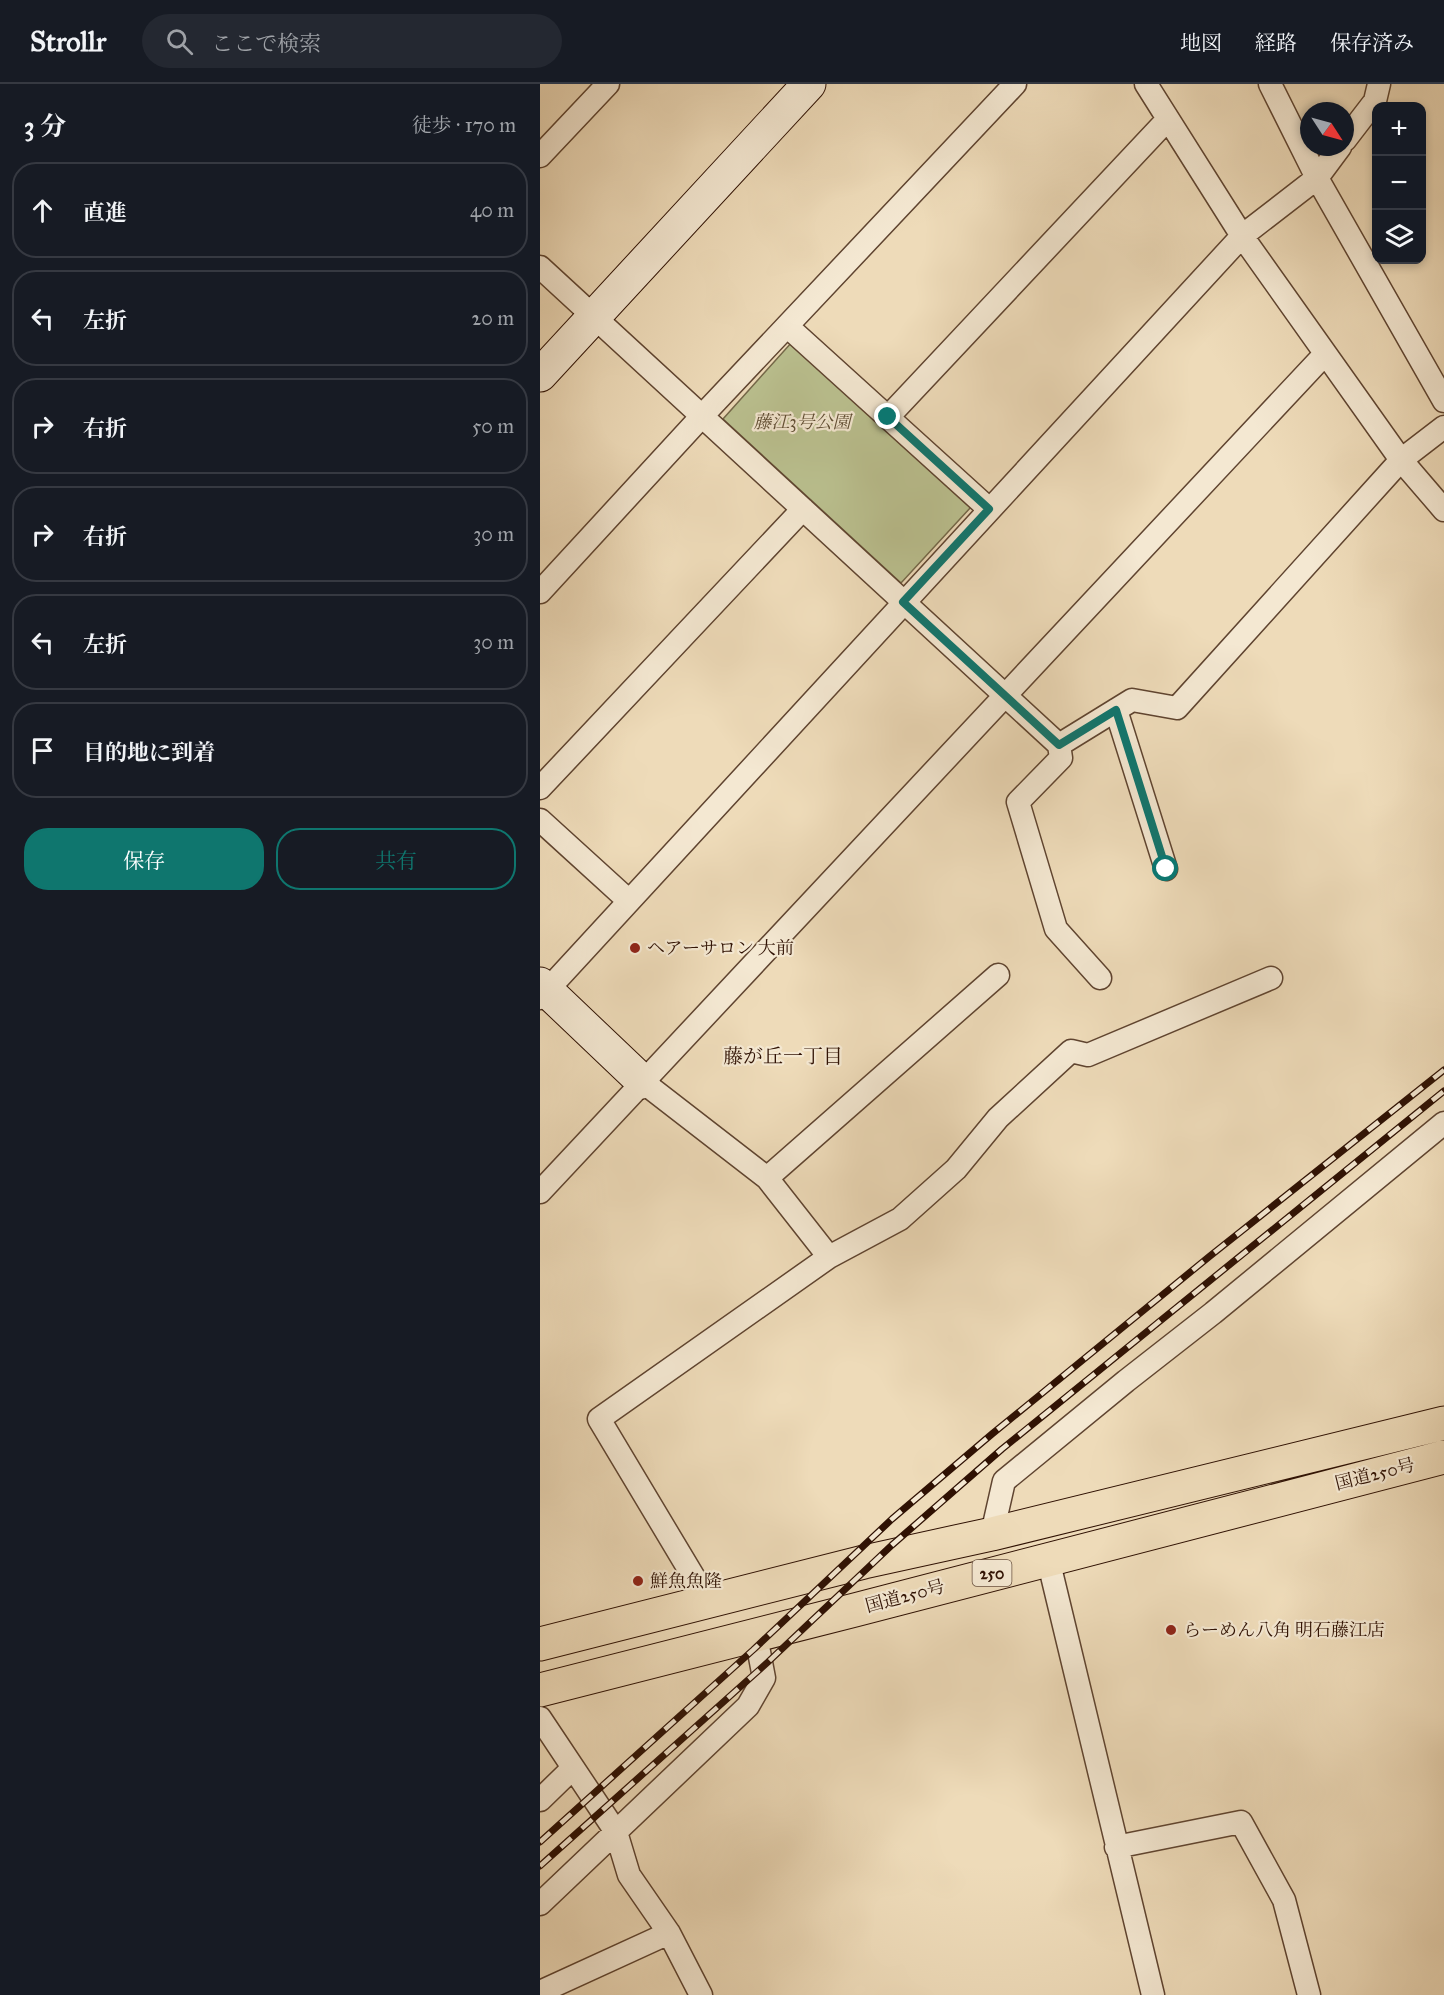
<!DOCTYPE html>
<html lang="ja">
<head>
<meta charset="utf-8">
<style>
  body { margin:0; font-family:"IM FELL Great Primer","Noto Serif JP",serif; background:#242831; color:#f1f3f6 }
  .controls { position:absolute; right:18px; top:18px; display:grid; overflow:hidden; border-radius:12px; box-shadow:0 3px 9px #0003 }
  .controls button { width:54px; height:54px; display:grid; place-items:center; padding:0; border:0; border-bottom:2px solid #363941; background:#171b24; color:#f1f3f6; font:30px sans-serif }
  .compass { position:absolute; left:760px; top:18px; width:54px; height:54px; border-radius:50%; background:#171b24; box-shadow:0 3px 9px #0003; rotate:126deg }
  .stop { position:absolute; width:18px; height:18px; margin:-14px; border:4px solid #0f766e; border-radius:50%; background:#fff }
  .stop.end { background:#0f766e; border-color:#fff; box-shadow:0 2px 6px #0008 }
  .list { margin:0; padding:0; list-style:none }
  h2 { display:flex; justify-content:space-between; align-items:center; height:78px; margin:0; padding:0 24px; font-size:26px }
  h2 small { font-size:20px; font-weight:400; color:#9ea1a6 }
  .list li { display:grid; grid-template-columns:39px 1fr auto; gap:18px; align-items:center; box-sizing:border-box; height:96px; margin:0 12px 12px; padding:0 12px; border:2px solid #363941; border-radius:24px }
  .list b { display:block; font-size:22px; white-space:nowrap }
  .list em { font-size:20px; font-style:normal; color:#9ea1a6 }
  .actions { display:flex; gap:12px; padding:18px 24px }
  .actions a { flex:1; padding:14px 0; border:2px solid #0f766e; border-radius:24px; text-align:center; font-size:21px; color:#0f766e }
  .actions .main { background:#0f766e; color:#fff }
  .icon { flex:none; width:33px; height:33px; fill:none; stroke:currentColor; stroke-width:2; stroke-linecap:round; stroke-linejoin:round }
  .map { position:relative; flex:none; width:904px; height:1911px; overflow:hidden }
  header { display:flex; align-items:center; gap:36px; box-sizing:border-box; height:84px; padding:0 30px; background:#171b24; border-bottom:2px solid #363941 }
  header strong { font-size:28px }
  nav { display:flex; gap:33px; margin-inline-start:auto; font-size:21px }
  .search { width:420px; height:54px; background:#242831; display:flex; align-items:center; gap:15px; box-sizing:border-box; padding:0 21px; border-radius:33px; color:#9ea1a6; font-size:22px }
  main { display:flex }
  aside { flex:1; background:#171b24 }
  .map>svg:first-child { display:block }
  .green { fill:#bac08f; stroke:#746849; stroke-width:1.5 }
  .lines { fill:none; stroke-linecap:round; stroke-linejoin:round }
  .street-casing { stroke:#5f4430; stroke-width:25 }
  .secondary-casing { stroke:#2f1103; stroke-width:35 }
  .highway-casing { stroke:#2f1103; stroke-width:35 }
  .street { stroke:#f4e8d2; stroke-width:22 }
  .secondary { stroke:#f4e8d2; stroke-width:33 }
  .highway { stroke:#eedbb9; stroke-width:33 }
  .rail-casing { stroke:#2f1103; stroke-width:7 }
  .rail { stroke:#f4e8d2; stroke-width:4.5; stroke-dasharray:14; stroke-linecap:butt }
  .route { stroke:#0f766e; stroke-width:8 }
  .poi-dot { fill:#8f2418; stroke:#f4e8d2; stroke-width:2 }
  .labels { text-anchor:middle; dominant-baseline:central; stroke-width:4.5; stroke-linejoin:round; paint-order:stroke }
  .shield { fill:#f4e8d2; stroke:#6a5241; stroke-width:1.5 }
  .shield-label { font-size:16px; font-weight:bold; fill:#2f1103 }
  .park-label { font-size:18px; font-style:italic; fill:#604e34; stroke:#f4e8d2 }
  .poi-label { font-size:18px; fill:#2f1103; stroke:#f4e8d2; text-anchor:start }
  .street-label { font-size:18px; fill:#2f1103; stroke:#f4e8d2 }
  .neighbourhood-label { font-size:20px; fill:#2f1103; stroke:#f4e8d2 }
</style>
</head>
<body>
<header>
<strong>Strollr</strong>
<div class="search"><svg class="icon" aria-label="search" viewBox="0 0 24 24"><circle cx="10" cy="10" r="6"/><path d="M15 15l6 6"/></svg>ここで検索</div>
<nav><a>地図</a><a>経路</a><a>保存済み</a></nav>
</header>
<main>
<aside>
<h2>3 分<small>徒歩 · 170 m</small></h2>
<ul class="list">
<li><svg class="icon" aria-label="ahead" viewBox="0 0 24 24"><path d="M12 20V5M6 11l6-6 6 6"/></svg><div><b>直進</b></div><em>40 m</em></li>
<li><svg class="icon" aria-label="left" viewBox="0 0 24 24"><path d="M17 20v-9H6M10 6l-5 5 5 5"/></svg><div><b>左折</b></div><em>20 m</em></li>
<li><svg class="icon" aria-label="right" viewBox="0 0 24 24"><path d="M7 20v-9h11M14 6l5 5-5 5"/></svg><div><b>右折</b></div><em>50 m</em></li>
<li><svg class="icon" aria-label="right" viewBox="0 0 24 24"><path d="M7 20v-9h11M14 6l5 5-5 5"/></svg><div><b>右折</b></div><em>30 m</em></li>
<li><svg class="icon" aria-label="left" viewBox="0 0 24 24"><path d="M17 20v-9H6M10 6l-5 5 5 5"/></svg><div><b>左折</b></div><em>30 m</em></li>
<li><svg class="icon" aria-label="arrive" viewBox="0 0 24 24"><path d="M6 21V4h12l-3 4 3 4H6"/></svg><div><b>目的地に到着</b></div></li>
</ul>
<div class="actions"><a class="main">保存</a><a>共有</a></div>
</aside>
<div class="map">
<svg width="904" height="1911" viewBox="0 0 904 1911">
  <rect width="100%" height="100%" fill="#eedbb9"/>
  <filter id="stains"><feTurbulence type="fractalNoise" baseFrequency=".00333" numOctaves="4"/><feColorMatrix values="0 0 0 0 .2 0 0 0 0 .09 0 0 0 0 .02 0 0 0 .5 -.17"/></filter>
  <radialGradient id="worn" r=".72"><stop offset=".6" stop-color="#630" stop-opacity="0"/><stop offset="1" stop-color="#630" stop-opacity=".3"/></radialGradient>
  <path class="green" d="M252,258L431,423L361,499L183,335Z"/>
  <g class="lines">
    <g class="street-casing">
      <path id="street" d="M606,0L702,152L861,376L904,426
        M730,0L777,94L904,317
        M805,56L835,17L839,0
        M0,72L68,0
        M0,183L519,661
        M247,242L449,425
        M348,333L628,35
        M0,508L162,332L475,0
        M576,626L626,785
        M0,704L263,425
        M0,736L89,817
        M560,894L516,845L478,718L521,674L519,661L592,616L637,624L861,376L904,343
        M0,914L702,152L777,94L800,63
        M103,998L227,1094L458,891
        M227,1094L289,1173L360,1135L416,1085L458,1034L531,967L548,971L731,894
        M0,1108L785,270
        M452,1450L464,1397L586,1297L673,1229L904,1039
        M508,1475L613,1911
        M168,1517L59,1335L289,1173
        M0,1634L76,1748L89,1791L129,1849L161,1911
        M0,1716L33,1684
        M576,1763L701,1738L744,1816L769,1911
        M0,1820L208,1622L224,1594L216,1552
        M0,1908L129,1849"/>
    </g>
    <g class="secondary-casing">
      <path id="secondary" d="M0,291L269,0
        M0,900L103,998"/>
    </g>
    <g class="highway-casing">
      <path id="highway" d="M0,1560L324,1478L452,1450L904,1339
        M0,1606C302,1531 603,1450 904,1373"/>
    </g>
    <use href="#street" class="street"/>
    <use href="#secondary" class="secondary"/>
    <use href="#highway" class="highway"/>
    <g class="rail-casing">
      <path id="rail" d="M0,1758L213,1566L352,1435L452,1350L670,1172L904,986
        M0,1782L228,1578L352,1461L462,1365L904,1007"/>
    </g>
    <use href="#rail" class="rail"/>
  </g>
  <g class="lines">
    <path class="route" d="M348,333L449,425L363,518L519,661L576,626L626,785"/>
  </g>
  <g class="poi-dot">
    <circle cx="95" cy="864" r="6"/>
    <circle cx="98" cy="1497" r="6"/>
    <circle cx="631" cy="1546" r="6"/>
  </g>
  <g class="labels">
    <rect class="shield" x="432.5" y="1476" width="39" height="26" rx="4.5"/>
    <g class="shield-label">
      <text x="452" y="1489">250</text>
    </g>
    <g class="park-label">
      <text x="262" y="338">藤江3号公園</text>
    </g>
    <g class="poi-label">
      <text x="107" y="864">ヘアーサロン 大前</text>
      <text x="110" y="1497">鮮魚魚隆</text>
      <text x="643" y="1546">らーめん八角 明石藤江店</text>
    </g>
    <g class="street-label">
      <text transform="translate(835 1390) rotate(-14)">国道250号</text>
      <text transform="translate(365 1512) rotate(-15)">国道250号</text>
    </g>
    <g class="neighbourhood-label">
      <text x="243" y="972">藤が丘一丁目</text>
    </g>
  </g>
  <rect width="100%" height="100%" filter="url(#stains)"/>
  <rect width="100%" height="100%" fill="url(#worn)"/>
</svg>
<div class="controls">
<button>+</button>
<button>−</button>
<button><svg class="icon" aria-label="layers" viewBox="0 0 24 24"><path d="M12 4l9 5-9 5-9-5zM3 14l9 5 9-5"/></svg></button>
</div>
<svg class="compass" viewBox="-18 -18 36 36"><path d="M0-13l5 13h-10z" fill="#e53935"/><path d="M0 13l5-13h-10z" fill="#9ea1a6"/></svg>
<div class="stop" style="left:626px;top:785px"></div>
<div class="stop end" style="left:348px;top:333px"></div>
</div>
</main>
</body>
</html>
